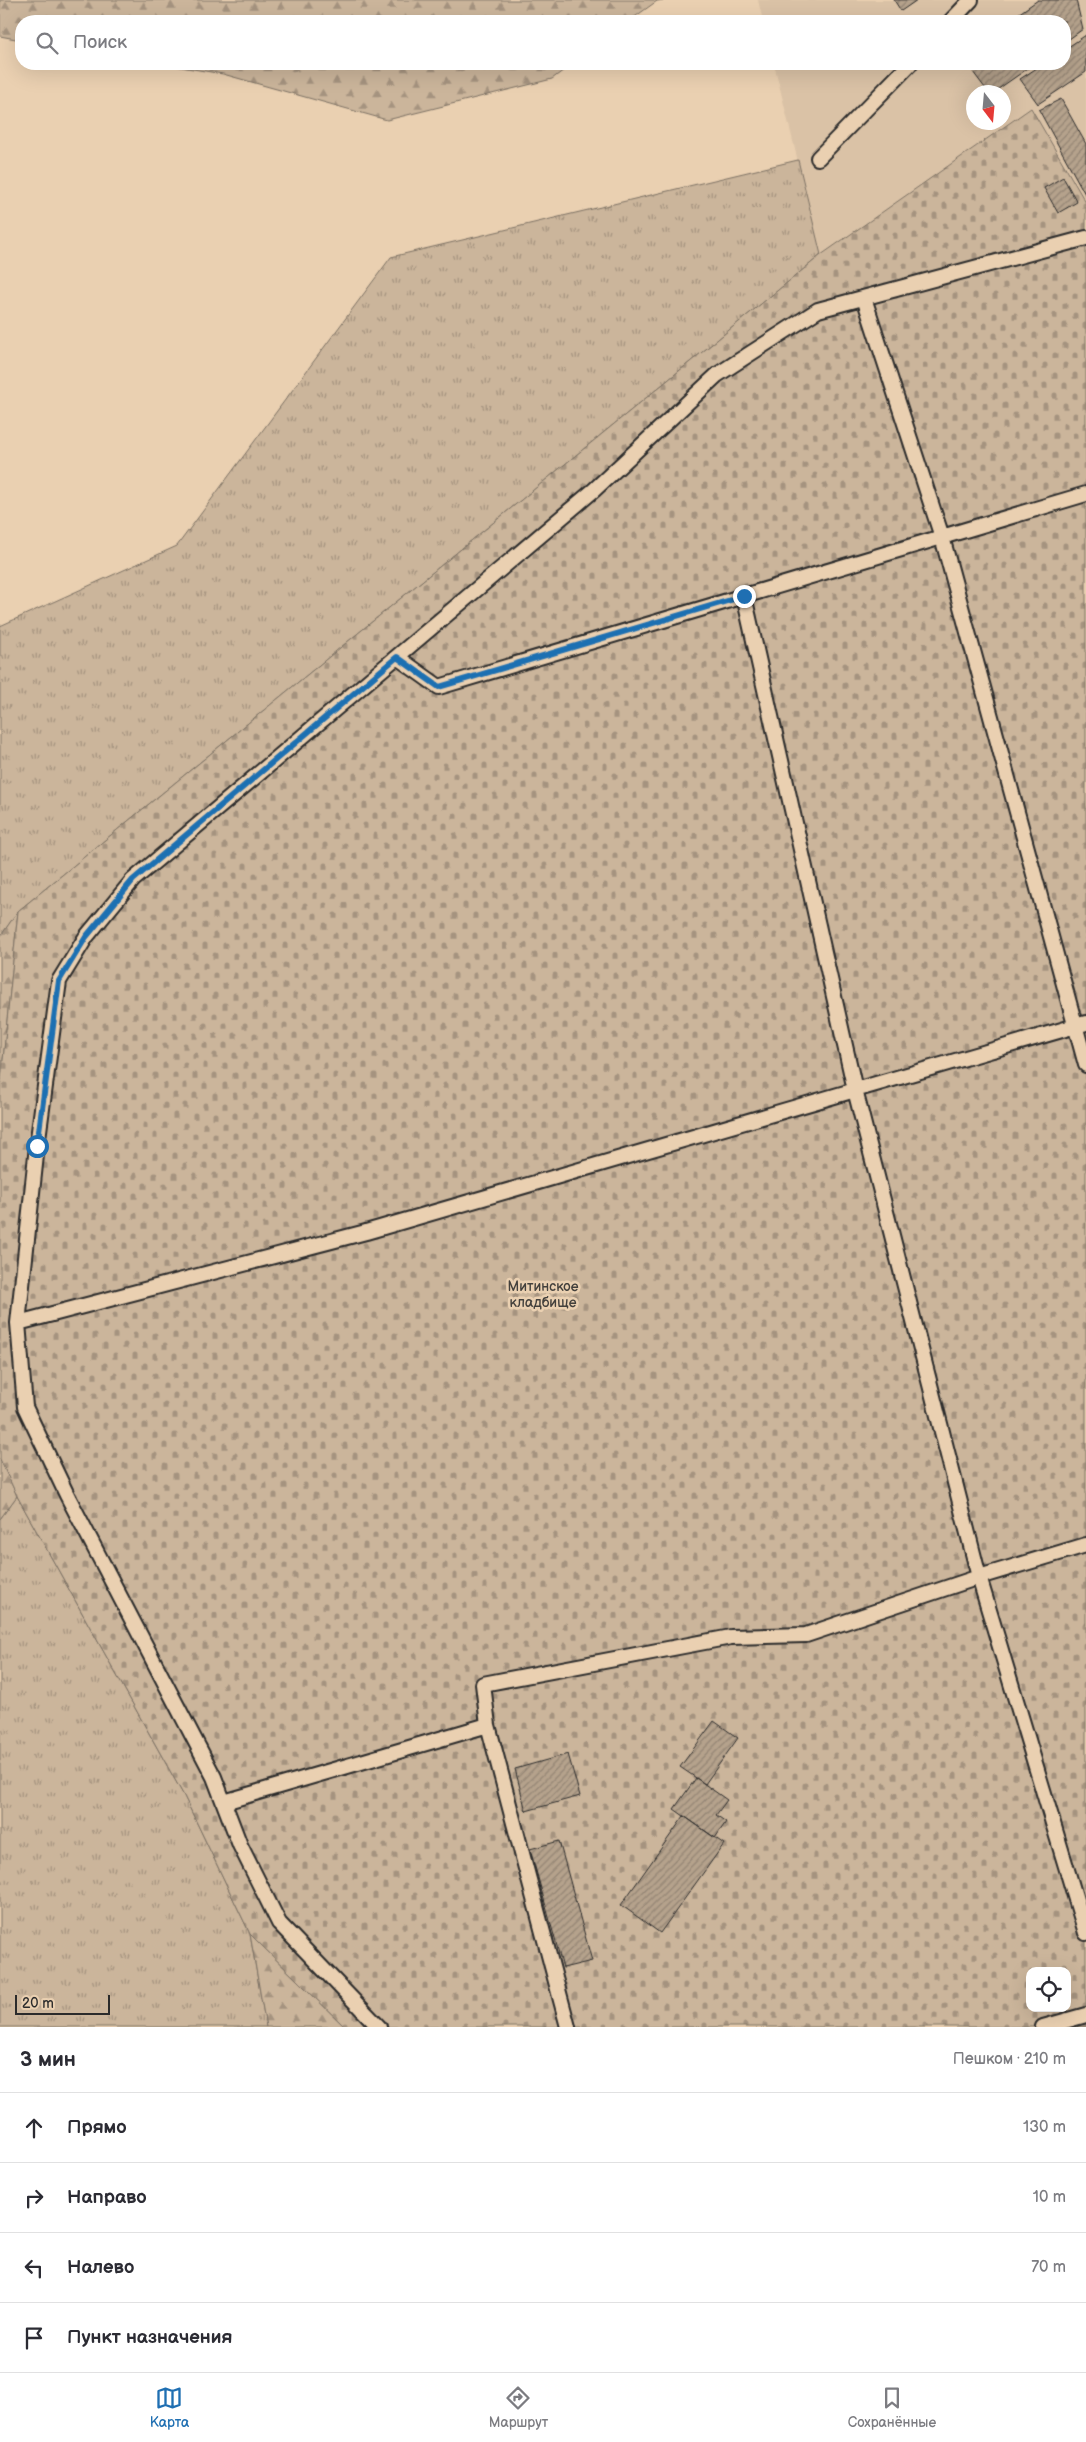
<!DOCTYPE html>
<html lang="ru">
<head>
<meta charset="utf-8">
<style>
  body { margin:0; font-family:"Balsamiq Sans",sans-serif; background:#f2f2f3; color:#2b2b33 }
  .controls { position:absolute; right:15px; bottom:15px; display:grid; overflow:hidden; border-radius:10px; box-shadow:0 5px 20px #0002 }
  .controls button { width:45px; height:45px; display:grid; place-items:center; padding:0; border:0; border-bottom:1px solid #e1e1e2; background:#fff; color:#2b2b33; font:25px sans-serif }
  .compass { position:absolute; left:966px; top:85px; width:45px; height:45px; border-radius:50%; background:#fff; box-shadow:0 5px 20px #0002; rotate:164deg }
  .scale { position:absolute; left:15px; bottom:12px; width:95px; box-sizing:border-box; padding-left:5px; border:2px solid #2b2b2b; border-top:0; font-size:14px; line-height:18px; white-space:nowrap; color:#2b2b2b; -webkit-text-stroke:4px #ead0b1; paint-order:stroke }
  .stop { position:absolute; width:15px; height:15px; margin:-11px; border:4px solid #1f6fb2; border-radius:50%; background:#fff }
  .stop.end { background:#1f6fb2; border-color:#fff; box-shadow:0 1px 5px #0008 }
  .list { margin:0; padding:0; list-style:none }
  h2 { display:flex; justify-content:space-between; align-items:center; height:65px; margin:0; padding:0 20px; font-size:21px }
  h2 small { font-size:16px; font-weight:400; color:#7c7c81 }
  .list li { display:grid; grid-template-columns:32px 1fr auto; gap:15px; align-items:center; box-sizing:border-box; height:70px; padding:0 20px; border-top:1px solid #e1e1e2 }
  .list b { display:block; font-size:19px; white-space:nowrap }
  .list em { font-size:16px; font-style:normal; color:#7c7c81 }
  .icon { flex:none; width:28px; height:28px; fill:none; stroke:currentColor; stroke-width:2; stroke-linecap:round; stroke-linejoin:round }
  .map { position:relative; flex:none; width:1086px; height:2027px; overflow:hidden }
  .search { position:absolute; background:#fff; box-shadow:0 5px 20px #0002; left:15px; right:15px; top:15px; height:55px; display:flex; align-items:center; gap:12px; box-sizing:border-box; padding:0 18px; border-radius:20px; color:#7c7c81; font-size:19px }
  .sheet { height:345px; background:#fff }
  nav { display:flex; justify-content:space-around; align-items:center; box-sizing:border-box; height:70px; border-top:1px solid #e1e1e2; background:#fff; font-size:14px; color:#7c7c81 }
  nav a { display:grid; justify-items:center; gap:2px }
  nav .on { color:#1f6fb2 }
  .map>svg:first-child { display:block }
  .built { fill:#dac2a6; fill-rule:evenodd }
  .grass { fill:url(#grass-tufts); stroke:#7b7063 }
  .forest { fill:url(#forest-firs); stroke:#7b7063 }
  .cemetery { fill:url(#cemetery-stones); stroke:#7b7063; fill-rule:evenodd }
  .building { fill:url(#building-hatch); stroke:#2b2b2b }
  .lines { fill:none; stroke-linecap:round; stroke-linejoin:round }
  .lane-casing { stroke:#2b2b2b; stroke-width:18 }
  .lane { stroke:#ead0b1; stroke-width:14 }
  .route { stroke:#1f6fb2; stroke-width:6 }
  .labels { text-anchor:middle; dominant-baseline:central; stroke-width:5; stroke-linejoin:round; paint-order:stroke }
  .park-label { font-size:14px; fill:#43403c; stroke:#ead0b1 }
</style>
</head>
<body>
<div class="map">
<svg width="1086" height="2027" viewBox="0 0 1086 2027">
  <defs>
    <pattern id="grass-tufts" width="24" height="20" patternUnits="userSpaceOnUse" patternTransform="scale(1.25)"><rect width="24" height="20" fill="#cbb59b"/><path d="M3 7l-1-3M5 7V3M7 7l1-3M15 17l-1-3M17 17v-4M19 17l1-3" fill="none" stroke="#a5937f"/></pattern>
    <pattern id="forest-firs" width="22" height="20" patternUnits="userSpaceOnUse" patternTransform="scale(1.25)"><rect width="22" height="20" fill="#cbb59b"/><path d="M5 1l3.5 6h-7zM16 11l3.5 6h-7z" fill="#a5937f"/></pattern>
    <pattern id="cemetery-stones" width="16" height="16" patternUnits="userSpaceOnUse" patternTransform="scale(1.25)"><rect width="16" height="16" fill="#cbb59b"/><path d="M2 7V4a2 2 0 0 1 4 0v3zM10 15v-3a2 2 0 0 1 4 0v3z" fill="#a5937f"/></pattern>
    <pattern id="building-hatch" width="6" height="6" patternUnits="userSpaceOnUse" patternTransform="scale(1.25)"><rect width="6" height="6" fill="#b5a28c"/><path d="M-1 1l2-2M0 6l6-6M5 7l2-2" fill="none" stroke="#938473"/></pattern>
  </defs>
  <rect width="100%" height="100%" fill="#ead0b1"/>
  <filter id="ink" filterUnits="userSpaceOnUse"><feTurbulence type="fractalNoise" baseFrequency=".02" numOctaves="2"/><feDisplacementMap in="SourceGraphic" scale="10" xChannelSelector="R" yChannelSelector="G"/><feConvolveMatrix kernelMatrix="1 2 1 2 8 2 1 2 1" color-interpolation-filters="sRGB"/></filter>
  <g filter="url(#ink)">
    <path class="built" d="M758,0H1086V203L1031,108L821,255L774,64H1065V21H763ZM974,92H1004V122H974Z"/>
    <path class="grass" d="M798,160L821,255L18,911L0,937V626L177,546L391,257Z
      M17,1496L184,1796L250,1934L266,2027H0V1519Z"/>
    <path class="forest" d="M0,0H664L657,1L629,21H21V40L0,36Z
      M163,64H572L552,79L387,120L223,74Z
      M18,911L0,1090V937Z
      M0,1459L17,1496L0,1519Z
      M250,1934L345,2027H266Z"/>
    <path class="cemetery" d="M1031,108L1086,203V2027H345L250,1934L184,1796L17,1496L0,1459V1090L18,911L821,255ZM1030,1971H1067V2008H1030Z"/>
    <path class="building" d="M894,0H917L901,11Z
      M1038,0H1076L1083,29L1065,42V21H1008Z
      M1086,35V72L1038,104L1020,79L1043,64H1065V49Z
      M967,64H1034L994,92H988Z
      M1061,99L1086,144V196L1039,110Z
      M1063,177L1077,202L1058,213L1044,188Z
      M714,1721L738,1738L705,1784L680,1767Z
      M568,1754L580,1796L526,1811L515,1769Z
      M696,1778L727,1800L716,1815L726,1822L715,1838L674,1809Z
      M684,1816L724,1844L660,1933L621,1905Z
      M559,1841L592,1961L563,1968L530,1849Z"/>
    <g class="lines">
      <g class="lane-casing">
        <path id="lane" d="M951,21L971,0
          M818,158L910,64
          M864,298L942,537L1086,1065
          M744,596L855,1090L979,1577L1086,1933
          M397,657L439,687L1086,494
          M18,1323L366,1232L1086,1023
          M488,1725L568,2027
          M224,1802L488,1725L483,1684L731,1637L806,1635L979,1577L1086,1545
          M379,2027L279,1923L240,1845L214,1777L67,1495L25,1407L18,1323L37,1146L59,981L86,937L133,880L594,490L717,375L818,310L1086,238
          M1043,2027L1086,2015"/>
      </g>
      <use href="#lane" class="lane"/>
    </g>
  </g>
  <g class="lines" filter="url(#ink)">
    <path class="route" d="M37,1146L59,981L86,937L133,880L397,657L439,687L744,596"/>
  </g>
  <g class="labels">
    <g class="park-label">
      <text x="543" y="1286">Митинское<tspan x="543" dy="16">кладбище</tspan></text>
    </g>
  </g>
</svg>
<div class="controls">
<button><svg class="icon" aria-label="locate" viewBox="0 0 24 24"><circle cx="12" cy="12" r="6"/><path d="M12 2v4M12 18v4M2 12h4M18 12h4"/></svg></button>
</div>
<svg class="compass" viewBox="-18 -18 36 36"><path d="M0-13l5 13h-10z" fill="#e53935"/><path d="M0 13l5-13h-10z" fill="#7c7c81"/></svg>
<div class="scale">20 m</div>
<div class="stop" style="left:37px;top:1146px"></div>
<div class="stop end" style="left:744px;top:596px"></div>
<div class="search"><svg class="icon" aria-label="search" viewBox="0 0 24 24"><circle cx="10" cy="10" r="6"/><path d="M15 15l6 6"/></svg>Поиск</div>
</div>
<section class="sheet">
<h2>3 мин<small>Пешком · 210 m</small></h2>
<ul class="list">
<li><svg class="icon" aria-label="ahead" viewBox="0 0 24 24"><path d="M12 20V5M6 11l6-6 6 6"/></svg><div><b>Прямо</b></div><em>130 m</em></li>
<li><svg class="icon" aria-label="right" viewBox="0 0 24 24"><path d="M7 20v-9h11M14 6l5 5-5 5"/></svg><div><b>Направо</b></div><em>10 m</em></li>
<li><svg class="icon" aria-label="left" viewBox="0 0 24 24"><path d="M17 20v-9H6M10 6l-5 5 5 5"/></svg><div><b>Налево</b></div><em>70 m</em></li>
<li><svg class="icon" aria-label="arrive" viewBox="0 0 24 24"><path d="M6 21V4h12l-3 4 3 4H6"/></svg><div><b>Пункт назначения</b></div></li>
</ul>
</section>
<nav>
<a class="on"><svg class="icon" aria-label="map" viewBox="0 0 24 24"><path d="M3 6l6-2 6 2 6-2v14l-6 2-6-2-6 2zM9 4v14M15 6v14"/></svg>Карта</a>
<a><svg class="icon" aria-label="directions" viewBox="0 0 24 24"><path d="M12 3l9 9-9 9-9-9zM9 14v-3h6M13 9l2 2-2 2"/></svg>Маршрут</a>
<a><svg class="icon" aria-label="saved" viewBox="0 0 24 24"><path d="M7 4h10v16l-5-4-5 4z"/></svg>Сохранённые</a>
</nav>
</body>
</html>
